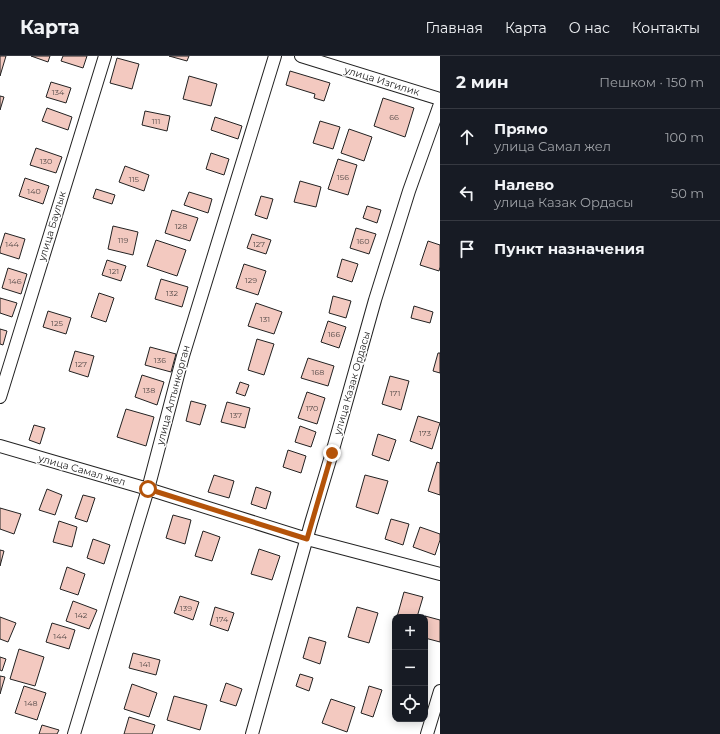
<!DOCTYPE html>
<html lang="ru">
<head>
<meta charset="utf-8">
<style>
  body { margin:0; font-family:Montserrat,sans-serif; background:#242831; color:#f1f3f6 }
  .controls { position:absolute; right:12px; bottom:12px; display:grid; overflow:hidden; border-radius:8px; box-shadow:0 2px 10px #0003 }
  .controls button { width:36px; height:36px; display:grid; place-items:center; padding:0; border:0; border-bottom:1px solid #363941; background:#171b24; color:#f1f3f6; font:20px sans-serif }
  .stop { position:absolute; width:12px; height:12px; margin:-9px; border:3px solid #b45309; border-radius:50%; background:#fff }
  .stop.end { background:#b45309; border-color:#fff; box-shadow:0 1px 4px #0008 }
  .list { margin:0; padding:0; list-style:none }
  h2 { display:flex; justify-content:space-between; align-items:center; height:52px; margin:0; padding:0 16px; font-size:17px }
  h2 small { font-size:13px; font-weight:400; color:#9ea1a6 }
  .list li { display:grid; grid-template-columns:26px 1fr auto; gap:12px; align-items:center; box-sizing:border-box; height:56px; padding:0 16px; border-top:1px solid #363941 }
  .list b { display:block; font-size:15px; white-space:nowrap }
  .list p { margin:0; font-size:13px; white-space:nowrap; color:#9ea1a6 }
  .list em { font-size:13px; font-style:normal; color:#9ea1a6 }
  .icon { flex:none; width:22px; height:22px; fill:none; stroke:currentColor; stroke-width:2; stroke-linecap:round; stroke-linejoin:round }
  .map { position:relative; flex:none; width:440px; height:678px; overflow:hidden }
  header { display:flex; align-items:center; gap:24px; box-sizing:border-box; height:56px; padding:0 20px; background:#171b24; border-bottom:1px solid #363941 }
  header strong { font-size:19px }
  nav { display:flex; gap:22px; margin-inline-start:auto; font-size:14px }
  main { display:flex }
  aside { flex:1; background:#171b24 }
  .map>svg:first-child { display:block }
  .building { fill:#f3c9c0; stroke:#222 }
  .lines { fill:none; stroke-linecap:round; stroke-linejoin:round }
  .minor-casing { stroke:#222; stroke-width:14 }
  .minor { stroke:#fff; stroke-width:12 }
  .route { stroke:#b45309; stroke-width:5 }
  .labels { text-anchor:middle; dominant-baseline:central; stroke-width:3; stroke-linejoin:round; paint-order:stroke }
  .number-label { font-size:8px; fill:#564c4a }
  .street-label { font-size:10px; fill:#222; stroke:#fff }
</style>
</head>
<body>
<header>
<strong>Карта</strong>
<nav><a>Главная</a><a>Карта</a><a>О нас</a><a>Контакты</a></nav>
</header>
<main>
<div class="map">
<svg width="440" height="678" viewBox="0 0 440 678">
  <rect width="100%" height="100%" fill="#fff"/>
  <path class="building" d="M0,0H6L0,20Z
    M31,0H50L48,6Z
    M63,0H87L83,12L61,5Z
    M169,0H189L187,5Z
    M117,2L139,8L132,33L110,27Z
    M290,15L330,27L324,45L314,42L315,38L286,29Z
    M189,20L217,28L211,50L183,43Z
    M51,26L71,32L66,47L46,41Z
    M0,40L4,41L0,54Z
    M383,42L414,52L405,81L374,70Z
    M47,52L72,61L68,74L42,65Z
    M145,55L170,60L167,75L142,69Z
    M215,61L242,70L238,83L211,74Z
    M320,65L340,71L333,93L313,87Z
    M349,73L372,81L364,105L341,97Z
    M36,92L62,101L56,117L30,109Z
    M211,97L229,103L224,119L206,113Z
    M338,103L357,109L348,139L328,133Z
    M125,110L149,119L144,135L119,126Z
    M25,122L49,130L43,148L19,140Z
    M300,125L321,131L316,151L294,146Z
    M96,133L115,139L112,148L93,142Z
    M189,136L212,143L208,157L184,149Z
    M261,140L273,143L267,163L255,159Z
    M367,150L381,154L377,167L363,162Z
    M172,154L198,162L190,185L165,177Z
    M113,170L138,176L133,199L108,193Z
    M356,172L376,178L369,198L350,192Z
    M5,177L25,183L19,203L0,197V193Z
    M252,178L271,184L266,198L247,192Z
    M156,184L186,194L177,220L147,210Z
    M428,185L440,189V211L439,215L420,209Z
    M342,203L358,208L352,226L337,221Z
    M107,204L126,210L121,225L102,219Z
    M244,208L266,215L258,239L236,232Z
    M8,212L27,218L21,238L2,232Z
    M161,223L188,231L182,251L155,243Z
    M99,237L114,242L106,266L91,261Z
    M333,240L351,245L346,262L329,257Z
    M0,242L17,247L12,261L0,257Z
    M256,247L282,256L274,278L248,270Z
    M414,250L433,256L430,267L411,262Z
    M48,255L71,262L66,278L43,271Z
    M328,265L346,271L339,292L321,286Z
    M0,273L7,275L3,289L0,288Z
    M257,283L274,288L264,319L248,314Z
    M150,291L176,298L171,316L145,309Z
    M75,295L94,300L88,321L69,315Z
    M438,297H440V317L433,315Z
    M308,302L334,310L328,330L301,322Z
    M142,319L164,326L157,349L135,341Z
    M390,320L409,325L401,354L382,348Z
    M240,326L249,329L245,340L236,337Z
    M307,336L325,342L317,368L298,362Z
    M191,345L206,349L200,369L186,365Z
    M227,346L250,352L245,372L221,366Z
    M126,353L154,361L146,390L117,381Z
    M418,360L440,367L432,393L410,385Z
    M34,369L45,372L40,388L29,384Z
    M300,370L316,376L311,391L295,386Z
    M378,378L396,384L389,405L372,399Z
    M288,394L306,400L301,417L283,411Z
    M437,406L440,407V439L428,435Z
    M214,419L234,425L229,442L208,436Z
    M365,419L388,425L378,458L356,451Z
    M256,431L271,436L266,453L251,448Z
    M47,433L62,439L55,459L39,454Z
    M83,439L95,442L87,466L75,462Z
    M0,452L21,458L14,478L0,473Z
    M173,459L191,464L185,488L166,482Z
    M391,463L409,468L403,489L385,483Z
    M59,465L77,471L72,491L53,486Z
    M420,471L440,478V484L435,499L413,491Z
    M203,475L220,481L212,505L195,500Z
    M93,483L110,489L104,508L87,502Z
    M259,493L280,500L272,524L251,518Z
    M0,494L4,495L0,510Z
    M67,511L85,518L78,539L60,533Z
    M404,536L423,541L417,561H397Z
    M180,540L199,546L193,564L174,557Z
    M73,545L97,554L89,573L66,565Z
    M215,551L234,557L228,575L210,569Z
    M357,551L378,557L369,587L348,581Z
    M425,560L440,564V586L425,582Z
    M0,561L16,567L8,586L0,583Z
    M52,567L75,574L69,593L46,586Z
    M309,581L326,586L320,608L303,602Z
    M19,593L44,601L35,630L10,623Z
    M133,597L160,604L156,619L129,612Z
    M0,601L6,603L2,615L0,614Z
    M300,618L313,622L309,635L296,630Z
    M0,620L5,621L0,638Z
    M226,627L242,633L236,650L220,645Z
    M132,628L157,637L149,661L124,653Z
    M24,630L46,637L37,664L15,657Z
    M369,630L382,634L373,661L361,657Z
    M174,640L207,649L200,674L167,664Z
    M331,643L355,651L347,676L322,667Z
    M129,661L155,669L152,678H124Z
    M42,669L59,674L57,678H39Z"/>
  <g class="lines">
    <g class="minor-casing">
      <path id="minor" d="M301,0L440,43
        M0,341L105,0
        M0,390L148,433L307,483L440,518
        M74,678L148,433L183,300L275,0
        M252,678L311,467L332,397L375,244L409,135L440,48
        M427,678L440,635"/>
    </g>
    <use href="#minor" class="minor"/>
  </g>
  <g class="lines">
    <path class="route" d="M148,433L307,483L332,397"/>
  </g>
  <g class="labels">
    <g class="number-label">
      <text x="58" y="36">134</text>
      <text x="394" y="61">66</text>
      <text x="156" y="65">111</text>
      <text x="46" y="105">130</text>
      <text x="343" y="121">156</text>
      <text x="134" y="123">115</text>
      <text x="34" y="135">140</text>
      <text x="181" y="170">128</text>
      <text x="123" y="184">119</text>
      <text x="363" y="185">160</text>
      <text x="12" y="188">144</text>
      <text x="259" y="188">127</text>
      <text x="114" y="215">121</text>
      <text x="251" y="224">129</text>
      <text x="15" y="225">146</text>
      <text x="172" y="237">132</text>
      <text x="265" y="263">131</text>
      <text x="57" y="267">125</text>
      <text x="334" y="278">166</text>
      <text x="160" y="304">136</text>
      <text x="81" y="308">127</text>
      <text x="318" y="316">168</text>
      <text x="149" y="334">138</text>
      <text x="395" y="337">171</text>
      <text x="312" y="352">170</text>
      <text x="236" y="359">137</text>
      <text x="425" y="377">173</text>
      <text x="186" y="552">139</text>
      <text x="81" y="559">142</text>
      <text x="222" y="563">174</text>
      <text x="60" y="580">144</text>
      <text x="145" y="608">141</text>
      <text x="31" y="647">148</text>
    </g>
    <g class="street-label">
      <text transform="translate(382 25) rotate(17)">улица Изгилик</text>
      <text transform="translate(52 170) rotate(-73)">улица Баулык</text>
      <text transform="translate(352 327) rotate(-74)">улица Казак Ордасы</text>
      <text transform="translate(173 339) rotate(-75)">улица Алтынкорган</text>
      <text transform="translate(82 414) rotate(16)">улица Самал жел</text>
    </g>
  </g>
</svg>
<div class="controls">
<button>+</button>
<button>−</button>
<button><svg class="icon" aria-label="locate" viewBox="0 0 24 24"><circle cx="12" cy="12" r="6"/><path d="M12 2v4M12 18v4M2 12h4M18 12h4"/></svg></button>
</div>
<div class="stop" style="left:148px;top:433px"></div>
<div class="stop end" style="left:332px;top:397px"></div>
</div>
<aside>
<h2>2 мин<small>Пешком · 150 m</small></h2>
<ul class="list">
<li><svg class="icon" aria-label="ahead" viewBox="0 0 24 24"><path d="M12 20V5M6 11l6-6 6 6"/></svg><div><b>Прямо</b><p>улица Самал жел</p></div><em>100 m</em></li>
<li><svg class="icon" aria-label="left" viewBox="0 0 24 24"><path d="M17 20v-9H6M10 6l-5 5 5 5"/></svg><div><b>Налево</b><p>улица Казак Ордасы</p></div><em>50 m</em></li>
<li><svg class="icon" aria-label="arrive" viewBox="0 0 24 24"><path d="M6 21V4h12l-3 4 3 4H6"/></svg><div><b>Пункт назначения</b></div></li>
</ul>
</aside>
</main>
</body>
</html>
